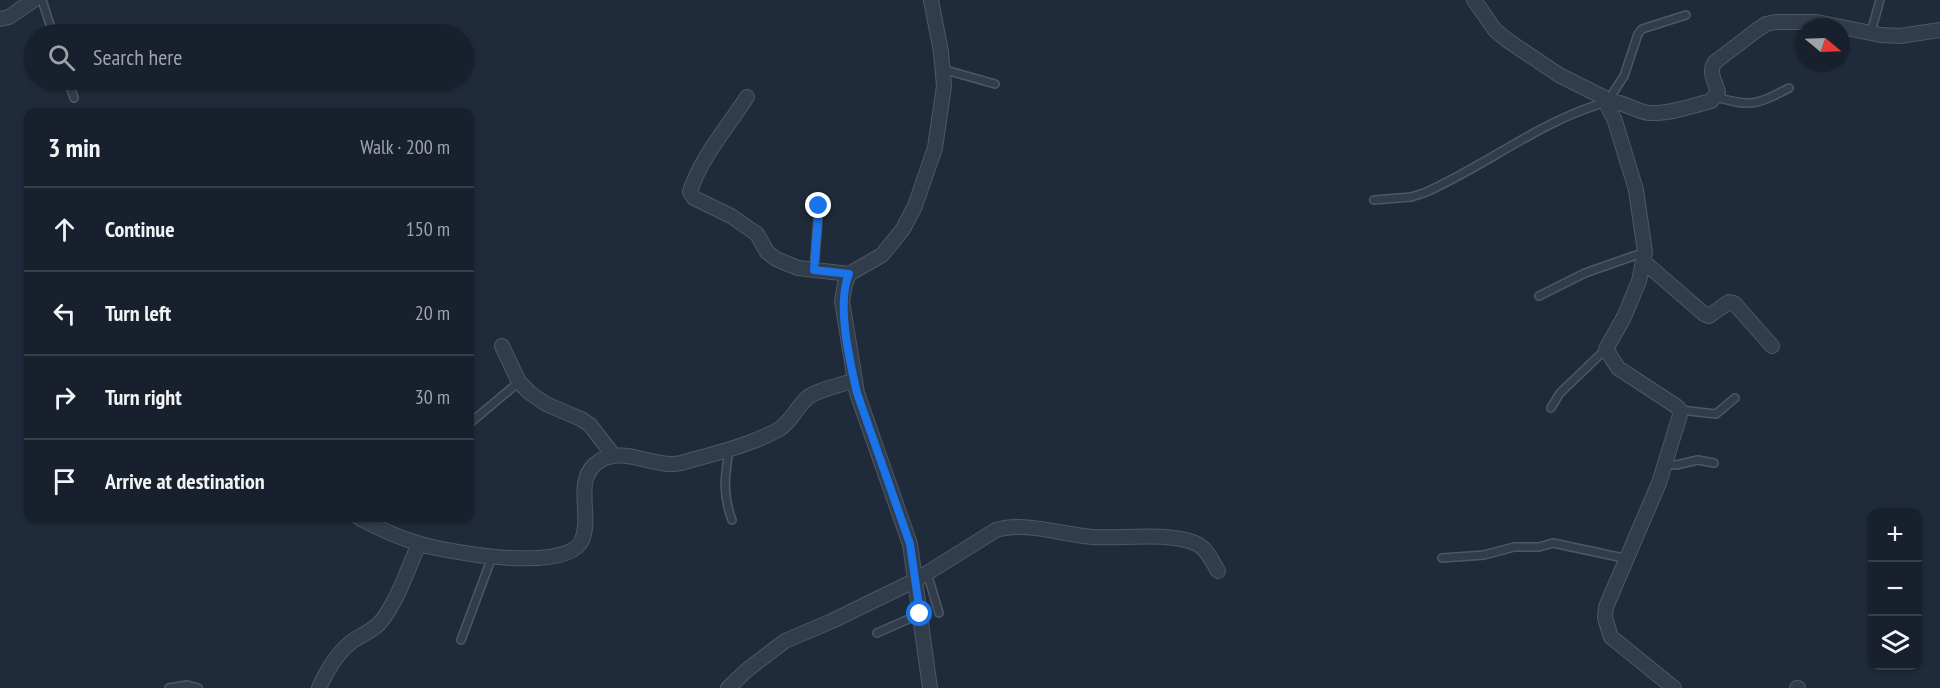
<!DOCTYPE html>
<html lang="en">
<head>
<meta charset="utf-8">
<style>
  body { margin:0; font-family:"PT Sans Narrow",sans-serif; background:#242d38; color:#f1f3f6 }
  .controls { position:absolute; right:18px; bottom:18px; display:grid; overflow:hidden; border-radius:12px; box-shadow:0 2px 4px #0004 }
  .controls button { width:54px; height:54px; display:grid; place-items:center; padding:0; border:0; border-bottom:2px solid #363e48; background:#17202c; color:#f1f3f6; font:30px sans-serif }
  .compass { position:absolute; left:1796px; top:18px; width:54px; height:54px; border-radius:50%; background:#17202c; box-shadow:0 2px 4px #0004; rotate:109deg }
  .stop { position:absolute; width:18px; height:18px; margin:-14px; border:4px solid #1a73e8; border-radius:50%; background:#fff }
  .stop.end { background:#1a73e8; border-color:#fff; box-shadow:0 2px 6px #0008 }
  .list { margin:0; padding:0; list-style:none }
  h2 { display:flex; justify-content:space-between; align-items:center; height:78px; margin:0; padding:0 24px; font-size:26px }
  h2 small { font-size:20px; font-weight:400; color:#9ea3a9 }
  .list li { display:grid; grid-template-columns:39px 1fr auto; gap:18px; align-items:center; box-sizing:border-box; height:84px; padding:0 24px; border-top:2px solid #363e48 }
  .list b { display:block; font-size:22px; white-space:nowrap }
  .list em { font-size:20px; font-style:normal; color:#9ea3a9 }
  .icon { flex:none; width:33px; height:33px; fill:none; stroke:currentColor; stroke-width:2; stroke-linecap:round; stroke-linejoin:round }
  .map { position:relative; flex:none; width:1940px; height:688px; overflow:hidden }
  .search { position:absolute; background:#17202c; box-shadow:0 2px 4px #0004; left:24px; top:24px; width:450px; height:66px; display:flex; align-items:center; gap:15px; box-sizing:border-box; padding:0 21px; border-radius:33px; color:#9ea3a9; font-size:22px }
  .panel { position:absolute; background:#17202c; box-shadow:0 2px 4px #0004; left:24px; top:108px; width:450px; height:414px; border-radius:12px }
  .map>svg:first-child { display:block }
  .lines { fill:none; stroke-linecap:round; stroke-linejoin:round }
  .service-casing { stroke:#4d5766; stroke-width:10 }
  .minor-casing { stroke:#4d5766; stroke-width:16 }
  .service { stroke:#323d4b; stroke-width:7 }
  .minor { stroke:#323d4b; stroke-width:14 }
  .route { stroke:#1a73e8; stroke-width:8 }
</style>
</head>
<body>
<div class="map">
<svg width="1940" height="688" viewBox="0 0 1940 688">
  <rect width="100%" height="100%" fill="#1f2b3b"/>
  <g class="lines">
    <g class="service-casing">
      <path id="service" d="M42,0L53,34
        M1871,32L1880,0
        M942,69L995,84
        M68,80L74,98
        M1715,97C1752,107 1756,105 1789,88
        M1374,200L1411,197L1424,193C1486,166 1541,120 1607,102L1624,76L1638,34L1642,29L1686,15
        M814,270L819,206
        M1539,296L1585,273L1645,252
        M1551,408L1560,393L1606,349
        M1680,410L1716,414L1735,398
        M470,423L519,382
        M729,449C725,476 722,494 732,520
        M1664,464L1676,465L1698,460L1714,463
        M1442,558L1484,555L1514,547H1539L1553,543L1628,559
        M927,573L939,613
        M877,633L920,614
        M461,640L492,557
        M169,688L187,685L198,688"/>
    </g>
    <g class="minor-casing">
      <path id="minor" d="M1474,0L1495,30L1507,40L1559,75L1603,97L1615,121L1636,190L1645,252L1639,281L1624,317L1606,349L1618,368L1676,406L1680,410V415L1659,483L1606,607L1605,618L1611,637L1674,688
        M0,19L9,17L34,0
        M747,97C729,125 699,160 690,192L694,198L731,216L757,234L767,252L776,259L798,268L849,274
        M1607,102C1622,100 1634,111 1649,113C1669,114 1692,106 1711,101L1718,92C1715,81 1708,72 1715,62L1757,30L1766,24L1776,22H1817L1881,35L1900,36L1940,30
        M1643,261L1704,314L1709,316L1729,302L1734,303L1772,346
        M502,346L519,382L530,393L546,404L581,419L590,425L614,456
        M359,518C378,528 397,537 417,543C446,552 568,574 582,540C593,514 571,477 601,460C625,446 656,469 681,463C713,454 747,446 776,431C790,424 796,408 807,398C818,389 840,386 854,380
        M319,688C327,670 337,652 354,640C365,633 375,630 383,619C399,597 408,568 419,544
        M728,688L747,670L785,641L832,621L916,580L996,530C1025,521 1063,535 1093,537C1121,539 1174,531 1199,545C1208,551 1212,561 1218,571
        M930,688L910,544L857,393L842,301L845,284L849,274L882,255L903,229L915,206L935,148L944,86L941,52L931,0
        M1797,688H1798"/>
    </g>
    <use href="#service" class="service"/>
    <use href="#minor" class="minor"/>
  </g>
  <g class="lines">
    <path class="route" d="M819,206L814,270L849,274C836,304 850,362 857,393L910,544L920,614"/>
  </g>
</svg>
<div class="controls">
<button>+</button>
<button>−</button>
<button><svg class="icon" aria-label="layers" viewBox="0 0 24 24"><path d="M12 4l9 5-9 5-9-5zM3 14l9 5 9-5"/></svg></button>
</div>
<svg class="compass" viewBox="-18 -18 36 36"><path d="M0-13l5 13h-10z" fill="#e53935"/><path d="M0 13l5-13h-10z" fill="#9ea3a9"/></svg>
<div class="stop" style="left:920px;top:614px"></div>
<div class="stop end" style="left:819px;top:206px"></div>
<div class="search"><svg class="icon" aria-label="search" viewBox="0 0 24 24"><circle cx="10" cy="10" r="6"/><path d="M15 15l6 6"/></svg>Search here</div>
<section class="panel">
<h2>3 min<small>Walk · 200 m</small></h2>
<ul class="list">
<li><svg class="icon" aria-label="ahead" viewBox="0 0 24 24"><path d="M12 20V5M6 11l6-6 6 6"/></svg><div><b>Continue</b></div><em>150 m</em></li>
<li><svg class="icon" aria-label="left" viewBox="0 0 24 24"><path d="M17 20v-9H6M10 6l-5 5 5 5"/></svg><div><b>Turn left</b></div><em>20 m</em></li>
<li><svg class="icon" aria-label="right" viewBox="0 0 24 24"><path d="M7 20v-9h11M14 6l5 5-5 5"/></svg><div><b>Turn right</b></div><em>30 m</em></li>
<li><svg class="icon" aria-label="arrive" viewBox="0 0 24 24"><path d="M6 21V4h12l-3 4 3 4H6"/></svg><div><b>Arrive at destination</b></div></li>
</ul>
</section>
</div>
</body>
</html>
